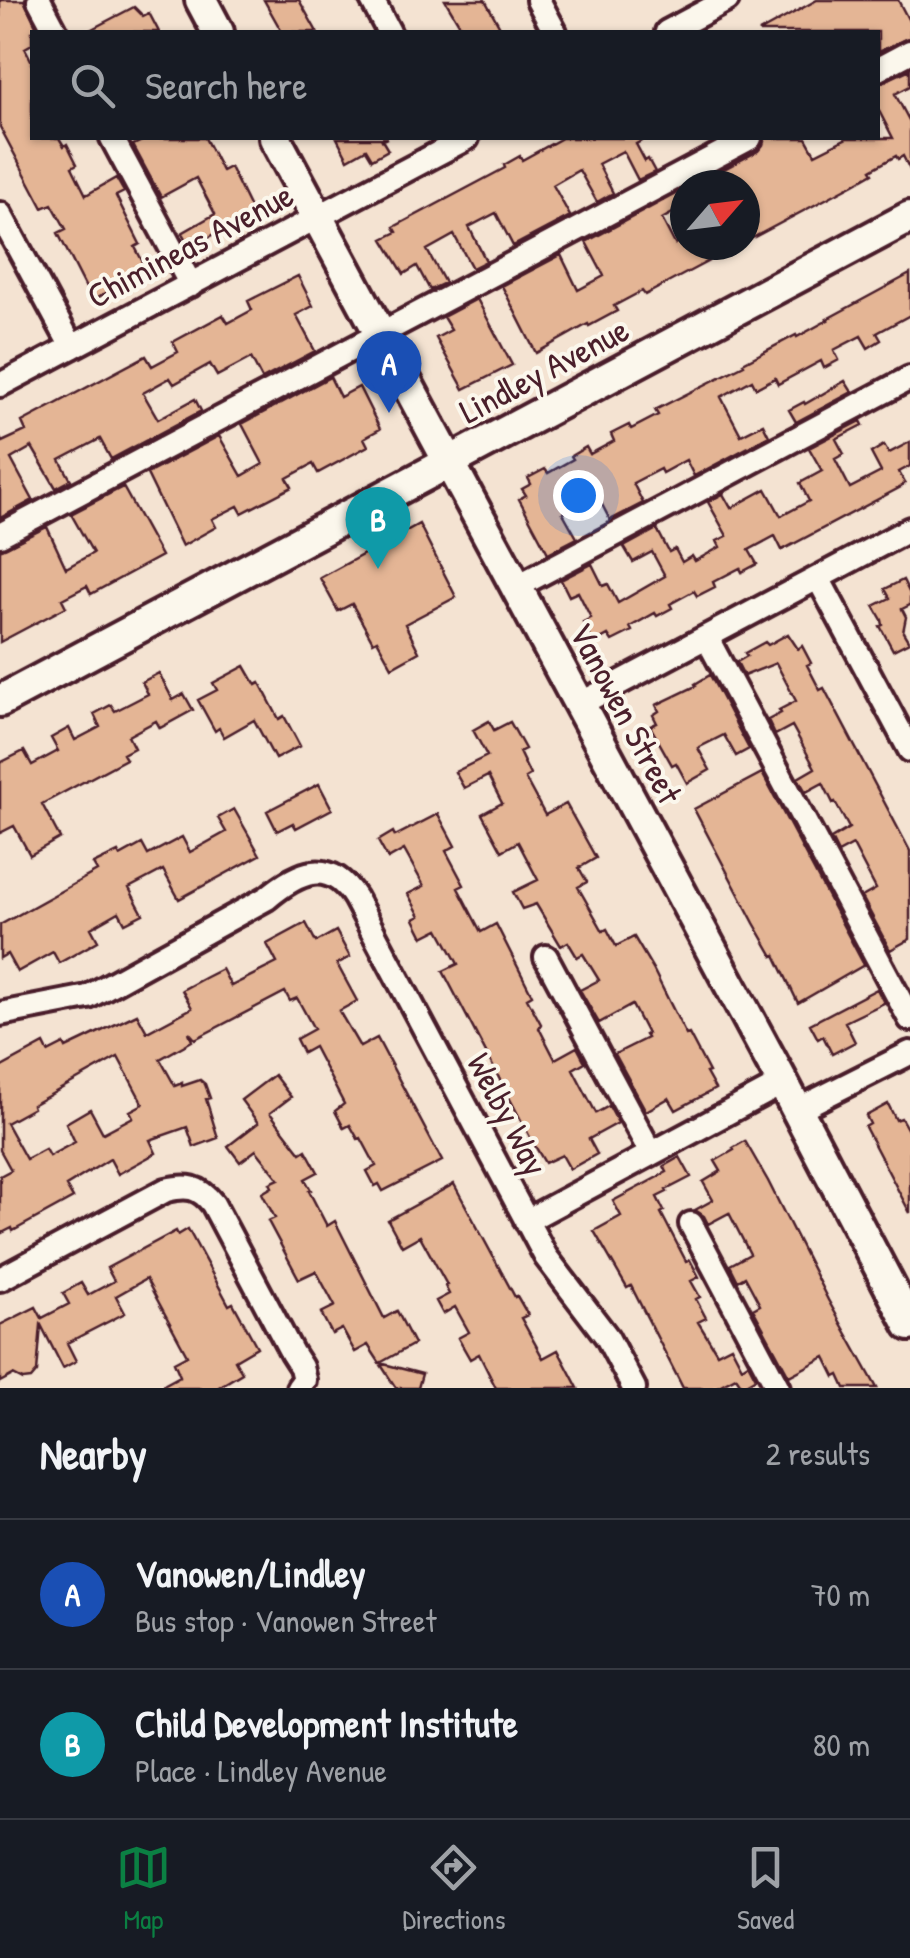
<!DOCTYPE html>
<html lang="en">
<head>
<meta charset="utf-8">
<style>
  body { margin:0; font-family:"Patrick Hand",sans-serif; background:#20242c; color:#f1f3f6 }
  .compass { position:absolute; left:670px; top:170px; width:90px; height:90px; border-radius:50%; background:#171b24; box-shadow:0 2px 8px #0004; rotate:62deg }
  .you { position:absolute; left:578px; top:495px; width:35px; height:35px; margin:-25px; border:8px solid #fff; border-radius:50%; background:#1a73e8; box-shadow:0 0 0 15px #1a73e833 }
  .badge { display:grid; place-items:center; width:65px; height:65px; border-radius:50%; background:#0b8043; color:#fff; font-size:32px; font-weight:700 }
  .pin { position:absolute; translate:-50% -82px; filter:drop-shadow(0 2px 5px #0008) }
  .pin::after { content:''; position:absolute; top:52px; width:35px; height:30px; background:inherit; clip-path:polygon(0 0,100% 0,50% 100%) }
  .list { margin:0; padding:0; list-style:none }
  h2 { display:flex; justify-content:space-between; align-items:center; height:130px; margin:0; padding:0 40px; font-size:42px }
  h2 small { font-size:32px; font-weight:400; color:#9ea1a6 }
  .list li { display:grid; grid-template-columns:65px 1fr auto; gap:30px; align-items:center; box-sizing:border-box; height:150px; padding:0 40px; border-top:2px solid #363941 }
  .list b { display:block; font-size:38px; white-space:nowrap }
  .list p { margin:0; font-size:32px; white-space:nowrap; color:#9ea1a6 }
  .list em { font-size:32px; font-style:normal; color:#9ea1a6 }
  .icon { flex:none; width:55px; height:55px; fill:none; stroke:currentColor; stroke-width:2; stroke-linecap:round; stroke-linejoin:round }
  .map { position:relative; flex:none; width:910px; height:1388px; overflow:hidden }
  .search { position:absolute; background:#171b24; box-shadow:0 2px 8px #0004; left:30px; right:30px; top:30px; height:110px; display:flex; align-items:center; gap:25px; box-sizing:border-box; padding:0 35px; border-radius:0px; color:#9ea1a6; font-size:38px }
  .sheet { height:430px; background:#171b24 }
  nav { display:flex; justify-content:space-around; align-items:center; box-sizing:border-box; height:140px; border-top:2px solid #363941; background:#171b24; font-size:28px; color:#9ea1a6 }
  nav a { display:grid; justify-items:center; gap:5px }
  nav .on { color:#0b8043 }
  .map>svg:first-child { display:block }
  .building { fill:#e4b595; stroke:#4a1f2b; stroke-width:2.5; fill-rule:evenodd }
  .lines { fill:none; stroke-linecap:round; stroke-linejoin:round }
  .minor-casing { stroke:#4a1f2b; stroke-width:30 }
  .major-casing { stroke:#4a1f2b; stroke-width:38 }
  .minor { stroke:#fbf7ec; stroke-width:22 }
  .major { stroke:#fbf7ec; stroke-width:30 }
  .labels { text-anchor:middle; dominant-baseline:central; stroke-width:8; stroke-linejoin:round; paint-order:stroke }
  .street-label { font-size:35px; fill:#4a1f2b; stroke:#fbf7ec }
</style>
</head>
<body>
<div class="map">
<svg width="910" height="1388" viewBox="0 0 910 1388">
  <rect width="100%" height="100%" fill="#f4e3d2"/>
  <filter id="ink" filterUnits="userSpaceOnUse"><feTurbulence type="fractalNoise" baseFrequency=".01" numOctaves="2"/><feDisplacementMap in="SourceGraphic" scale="20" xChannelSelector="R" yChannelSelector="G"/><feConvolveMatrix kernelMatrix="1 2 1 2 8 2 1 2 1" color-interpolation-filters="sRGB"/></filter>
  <g filter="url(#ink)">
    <path class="building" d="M0,0H24L39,32H32V44L25,48L32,62V138H59L64,146L67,144L77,164L72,167L86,195L116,178L124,192L116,196L140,244L135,247L147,270L95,299L91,290L88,292L58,233L66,229L52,204L43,208L0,127Z
      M264,0H299L317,32H282Z
      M445,0H485L500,27L490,32H464Z
      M817,0H898L910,23V37L878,52V32H759Z
      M134,7L143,16L149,13L159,32H86Z
      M910,69V86L895,94L910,122V170L903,156L898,159L896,156L871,170L873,173L854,184L745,242V185H715L711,176L758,151L763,145L765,138H806L815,154L847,138H893L878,109V84Z
      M148,138H205L222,171L230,167L253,214L190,247L182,233L215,214L196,178L161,197L133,145Z
      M337,138H387L382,140L388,150L372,159L366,149L348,159Z
      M562,138H647L636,144L645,161L648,159L655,172L638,180L623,151L598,164L613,193L597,202L579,170L553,185L570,216L513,246L496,213L469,227L486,261L472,268L454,235L427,250L445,283L430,290L417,266L404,274L383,239L397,232L394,227L505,168L504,165L520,156L522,160Z
      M685,189V206L662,219L675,244L685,239V245H739L645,295L642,291L614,306L617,311L589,326L588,324L536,353L502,286L561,255L578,290L604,276L586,242Z
      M910,274V315L877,333L881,340L868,348L861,336L834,350L839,360L824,368L821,361L778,384L775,378L756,388L752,380L721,397L741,435L763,424L769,436L694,476L686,460L662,473L660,469L633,483L643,503L610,520L596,493L591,495L585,483L560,497L568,511L563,513L577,538L548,553L519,499L526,495L522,489L531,484L528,478L545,469L548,473L573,459L571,456L586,447L590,454L614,441L611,434L629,425L631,429L658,415L655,410L744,365L743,363L796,335L797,337L828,320L827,319Z
      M298,276L313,306L296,315L315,351L262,379L251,358L217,376L210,364L174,384L170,378L143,393L158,419L195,399L201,411L111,459L100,439L60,460L71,480L56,488L32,447L11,459L33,500L0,518V438L2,442L26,431L22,422L146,356L152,366L178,352L173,342L223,315L228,323L252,310L248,301Z
      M477,299L512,365L464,389L436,338L451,330L443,317Z
      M330,377L340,397L359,387L380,429L364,438L368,446L318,473L313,464L287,478L292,487L242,513L238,506L212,519L216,527L182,546L147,474L219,436L242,476L263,464L242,424Z
      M845,381L852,392L796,422L789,410L804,402L805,404Z
      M861,421L863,425L836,439L844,454L835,459L850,488L881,472L871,453L884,445L889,453L910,442V466L899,472L905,483L901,487L782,550L775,536L749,550L757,564L742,572L740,568L713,582L715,587L697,596L694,591L670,604L672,608L657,616L655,613L630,627L632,631L612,641L608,635L593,643L583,622L591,618L578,592L569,596L561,580L592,564L603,586L608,584L618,603L665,576L652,552L633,562L624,547L657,529L669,552L675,549L682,562L692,556L695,561L720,547L717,541L727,536L708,502L723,494L731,508L766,489L781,516L809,501L800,483L822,471L809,448Z
      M123,487L161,556L91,594L87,586L62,599L66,607L0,642V550L47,527L66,568L93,553L71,514Z
      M419,524L456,597L405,624L419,652L392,667L377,640L373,642L352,604L338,611L320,578Z
      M903,580L910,594V605L902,609L906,617L903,632L909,642L893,650L880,626L883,625L882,620L874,606L890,598L885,589Z
      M788,634L798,649L802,646L811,663L807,665L820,690L824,688L910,851V939L890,950L862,897L876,889L853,845L838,853L831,839L849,828L835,802L833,803L823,783L806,792L798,778L815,768L792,726L775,735L768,720L781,713L779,710L796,701L776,663L744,676L737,662L747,656L745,653L765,642L768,645Z
      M245,666L256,685L260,683L279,719L284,716L300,746L275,759L254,720L224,737L219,728L215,731L198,700L217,690L213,683Z
      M159,673L173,700L184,694L193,710L160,728L156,721L128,736L134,748L123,754L126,759L42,804L60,838L30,855L14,826L0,833V763L24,751L32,765L58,751L51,738L69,728L75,740L100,727L94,714L111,705L115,711L148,694L142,682Z
      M710,675L749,749L736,756L724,735L698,748L710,770L687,783L676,763L672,765L650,726L657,723L653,715L659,711L656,705L696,686L695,684Z
      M489,721L494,730L510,722L525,749L519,752L530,775L525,778L545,815L566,804L596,858L579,868L587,882L578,887L603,931L607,929L616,946L634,937L653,969L686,1035L689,1034L709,1072L706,1073L715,1089L676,1110L669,1098L646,1111L615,1054L647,1038L645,1035L647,1034L632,1005L599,1023L580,990L599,980L583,954L577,957L568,942L561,946L536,904L522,909L513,892L538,880L518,842L502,851L482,814L502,803L488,776L464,788L455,772L487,756L473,730Z
      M762,773L864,965L798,1003L775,955L773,956L754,923L694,809Z
      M319,784L332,809L296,828L293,823L277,831L267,811Z
      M234,809L260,855L179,899L163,870L129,888L143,914L125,923L119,912L91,928L98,941L59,963L53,952L17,972L7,954L0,958V925L97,871L93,864L118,852L120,856L142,844L148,855L182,837L190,852L226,832L218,818Z
      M438,814L455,846L446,851L464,885L458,888L481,932L496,924L532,995L527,998L541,1024L539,1028L555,1059L577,1047L585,1062L573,1069L596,1113L609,1106L618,1123L589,1139L597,1154L570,1169L562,1155L545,1163L532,1141L443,971L458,964L439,929L423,937L414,919L420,916L408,894L424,886L404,850L388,859L378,841L393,832L395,836Z
      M306,923L316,942L336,931L350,957L337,964L357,1001L339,1011L360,1047L377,1038L442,1161L383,1191L379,1184L375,1186L367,1171L376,1166L361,1138L358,1139L350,1125L344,1128L335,1111L344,1104L314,1047L303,1053L296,1039L314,1029L297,998L290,1001L285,992L195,1039L189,1032L192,1041L160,1059L175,1086L182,1083V1086L200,1080L205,1084L210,1098L206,1099L218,1138L194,1147L187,1127L150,1140L156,1153L118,1174L110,1159L66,1186L73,1198L13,1231L12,1228L0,1234V1176L11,1170L0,1150V1068L44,1044L48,1052L64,1044L66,1048L137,1014L147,1032L192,1008L182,990L206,977L222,969L231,986L277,963L267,944ZM118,1057L143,1104L130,1111L133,1117L103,1133L90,1109L66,1123L75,1142L49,1156L45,1149L26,1159L6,1123L33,1108L32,1105Z
      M877,989L884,1003L845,1022L855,1042L832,1054L823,1036L818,1039L810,1024Z
      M274,1075L291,1097L270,1113L301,1153L306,1150L318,1172L305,1179L311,1190L309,1191L327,1226L335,1221L384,1318L397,1311L414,1344L380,1363L422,1374L418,1388H396L368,1345L355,1352L342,1329L332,1334L321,1313L335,1306L316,1271L299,1279L268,1221L275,1218L262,1193L272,1187L270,1183L279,1179L256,1150L240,1162L228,1146L258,1123L241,1100Z
      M888,1104L896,1120L901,1118L910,1134V1213L865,1127L870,1124L866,1116Z
      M745,1141L768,1181L828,1300L877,1388H845L839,1375L835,1377L825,1357L789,1376L753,1309L760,1305L745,1277L738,1281L730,1265L750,1254L729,1213L708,1224L704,1216L695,1210L713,1200L703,1182L721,1171L715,1161L734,1150L733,1148Z
      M680,1157L691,1177L666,1190L667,1192L657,1197L664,1211L661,1213L686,1261L690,1260L699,1277L691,1281L700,1297L696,1299L706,1318L698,1322L717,1353L731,1346L742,1367L748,1363L756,1378L742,1386L736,1377L715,1388H683L631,1286L627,1288L594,1231L621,1216L613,1201L667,1172L664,1166Z
      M454,1184L515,1297L517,1296L528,1315L521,1318L543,1358L558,1350L578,1388H496L479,1354L470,1359L458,1338L469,1332L455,1307L443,1314L436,1301L449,1294L445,1286L447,1285L420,1236L402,1246L388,1220Z
      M188,1229L229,1305L233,1303L257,1347L235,1360L242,1373L217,1388H158L180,1376L174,1362L187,1355L146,1279L116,1296L125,1313L67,1343L76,1361L63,1368L41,1325L37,1372L31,1379L23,1380L13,1375L0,1382V1325L36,1307L42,1318L69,1304L63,1293L81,1283L88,1295L114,1281L107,1268L176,1231L178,1235Z"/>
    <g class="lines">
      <g class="minor-casing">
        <path id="minor" d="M39,0L56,32
          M372,0L389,32
          M538,0L555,32
          M667,32L727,0
          M878,69L910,52
          M112,138L191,285
          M0,214L72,347
          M0,385L467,138
          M0,535L750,138
          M818,578L910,750
          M516,587L910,378
          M707,638L910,1019
          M578,705L910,529
          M546,957L651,1153
          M0,1014L88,997L267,898C298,872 329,857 355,898L546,1257L607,1337L634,1388
          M797,1110L910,1053
          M526,1221L783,1083
          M691,1224L778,1388
          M0,1279L166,1190C187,1185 199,1186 213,1204L292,1353L301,1367L304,1380L298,1388"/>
      </g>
      <g class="major-casing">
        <path id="major" d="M201,0L218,32
          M275,138L783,1083L910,1325
          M0,701L910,217"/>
      </g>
      <use href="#minor" class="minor"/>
      <use href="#major" class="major"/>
    </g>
  </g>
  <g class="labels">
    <g class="street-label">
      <text transform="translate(190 245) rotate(-28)">Chimineas Avenue</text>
      <text transform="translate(544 370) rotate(-28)">Lindley Avenue</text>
      <text transform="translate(626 713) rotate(62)">Vanowen Street</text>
      <text transform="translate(508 1114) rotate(62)">Welby Way</text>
    </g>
  </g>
</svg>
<svg class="compass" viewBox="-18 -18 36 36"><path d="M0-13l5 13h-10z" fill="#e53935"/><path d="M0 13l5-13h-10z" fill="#9ea1a6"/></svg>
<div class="you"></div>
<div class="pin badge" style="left:389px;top:413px;background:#1a4fb4">A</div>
<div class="pin badge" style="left:378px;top:569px;background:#0f9aa8">B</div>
<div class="search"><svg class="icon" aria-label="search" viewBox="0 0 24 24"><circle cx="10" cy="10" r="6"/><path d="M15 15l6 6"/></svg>Search here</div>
</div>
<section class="sheet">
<h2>Nearby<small>2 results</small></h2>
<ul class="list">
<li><span class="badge" style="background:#1a4fb4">A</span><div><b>Vanowen/Lindley</b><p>Bus stop · Vanowen Street</p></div><em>70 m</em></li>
<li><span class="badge" style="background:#0f9aa8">B</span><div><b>Child Development Institute</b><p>Place · Lindley Avenue</p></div><em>80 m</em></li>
</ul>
</section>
<nav>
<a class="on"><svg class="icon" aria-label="map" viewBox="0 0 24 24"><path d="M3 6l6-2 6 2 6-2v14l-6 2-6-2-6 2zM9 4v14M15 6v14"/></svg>Map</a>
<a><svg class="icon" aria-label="directions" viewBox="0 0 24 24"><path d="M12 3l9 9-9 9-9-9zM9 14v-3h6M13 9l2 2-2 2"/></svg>Directions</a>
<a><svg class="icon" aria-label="saved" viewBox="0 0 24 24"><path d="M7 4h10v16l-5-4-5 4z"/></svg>Saved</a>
</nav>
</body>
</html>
